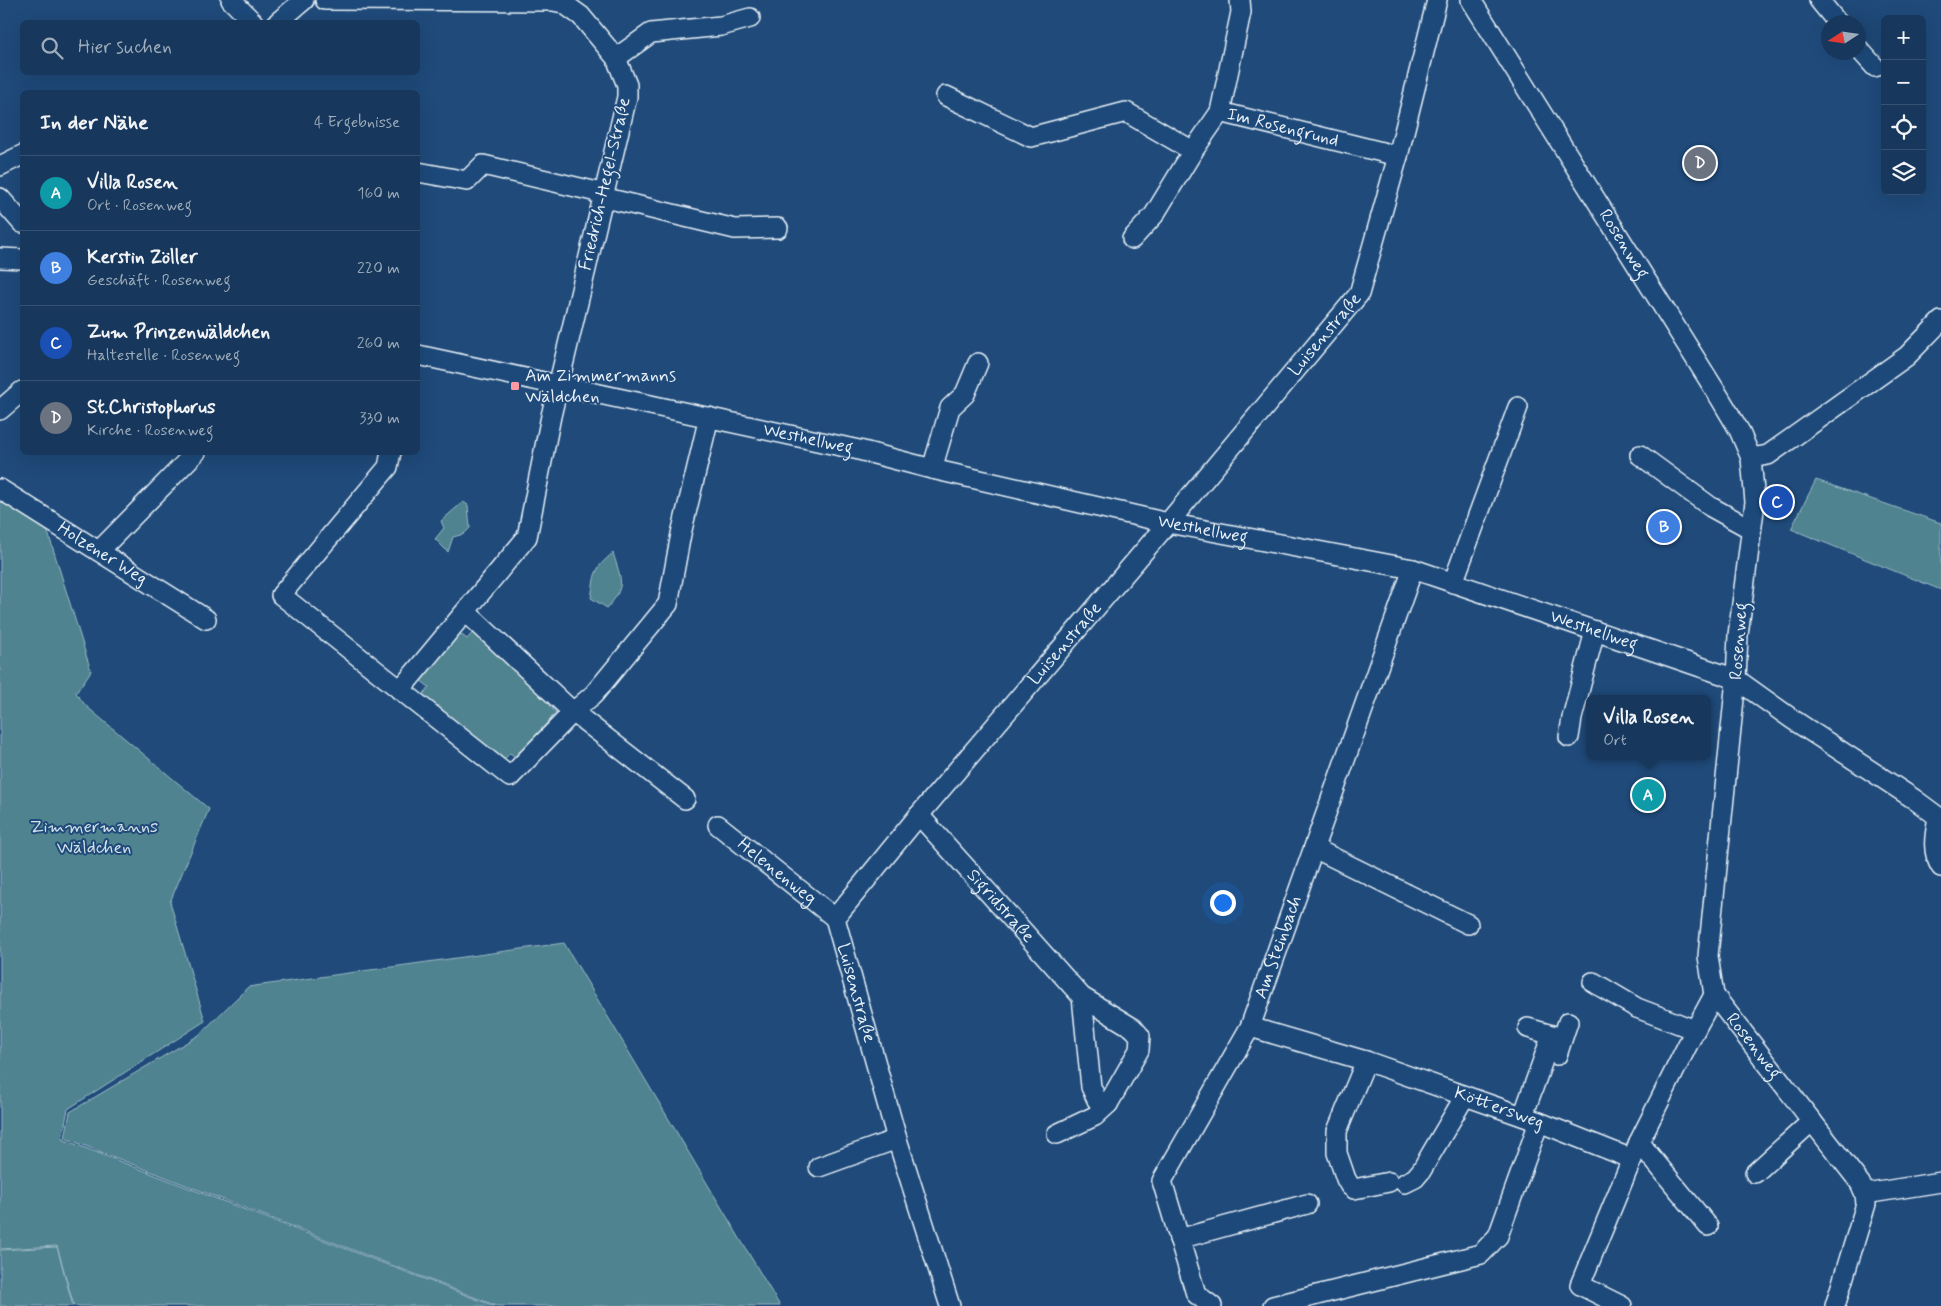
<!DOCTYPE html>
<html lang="de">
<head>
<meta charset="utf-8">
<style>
  body { margin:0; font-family:Mynerve,sans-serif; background:#203f62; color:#f1f3f6 }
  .controls { position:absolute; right:15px; top:15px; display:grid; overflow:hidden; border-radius:8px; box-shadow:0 5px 20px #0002 }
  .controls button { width:45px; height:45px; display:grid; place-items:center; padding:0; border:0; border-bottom:1px solid #365272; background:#17385c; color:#f1f3f6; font:25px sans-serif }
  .compass { position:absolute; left:1821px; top:15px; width:45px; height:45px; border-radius:50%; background:#17385c; box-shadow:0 5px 20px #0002; rotate:258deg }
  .you { position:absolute; left:1222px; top:902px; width:18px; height:18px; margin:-12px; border:4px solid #fff; border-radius:50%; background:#1a73e8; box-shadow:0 0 0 8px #1a73e833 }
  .badge { display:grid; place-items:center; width:32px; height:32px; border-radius:50%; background:#8abfa5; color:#fff; font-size:16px; font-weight:700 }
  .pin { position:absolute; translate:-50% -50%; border:2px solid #fff; box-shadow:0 1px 5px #0006 }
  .popup { position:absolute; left:1586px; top:695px; width:125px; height:65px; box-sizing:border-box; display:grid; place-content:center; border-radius:8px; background:#17385c; filter:drop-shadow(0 1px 4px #0005); font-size:16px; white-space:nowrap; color:#9eacbb }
  .popup b { font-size:19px; color:#f1f3f6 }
  .popup::after { content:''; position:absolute; left:50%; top:100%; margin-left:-10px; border:10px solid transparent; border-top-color:#17385c }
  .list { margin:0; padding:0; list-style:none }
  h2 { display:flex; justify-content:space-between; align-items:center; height:65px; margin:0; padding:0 20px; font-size:21px }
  h2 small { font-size:16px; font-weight:400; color:#9eacbb }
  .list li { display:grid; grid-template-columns:32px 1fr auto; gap:15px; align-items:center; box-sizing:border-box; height:75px; padding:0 20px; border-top:1px solid #365272 }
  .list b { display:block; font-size:19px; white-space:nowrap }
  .list p { margin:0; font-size:16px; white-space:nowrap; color:#9eacbb }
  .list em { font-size:16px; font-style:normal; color:#9eacbb }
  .icon { flex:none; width:28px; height:28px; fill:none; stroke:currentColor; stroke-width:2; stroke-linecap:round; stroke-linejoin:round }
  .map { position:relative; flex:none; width:1941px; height:1306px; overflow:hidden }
  .search { position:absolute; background:#17385c; box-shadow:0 5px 20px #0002; left:20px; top:20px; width:400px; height:55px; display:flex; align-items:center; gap:12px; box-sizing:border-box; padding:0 18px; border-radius:8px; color:#9eacbb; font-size:19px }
  .panel { position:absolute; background:#17385c; box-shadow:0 5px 20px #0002; left:20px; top:90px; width:400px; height:365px; border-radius:8px }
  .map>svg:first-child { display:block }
  .green { fill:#4f8390; stroke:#9cbac4 }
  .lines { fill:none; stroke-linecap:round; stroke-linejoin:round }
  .minor-casing { stroke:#e8f1f8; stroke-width:22 }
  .minor { stroke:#1f4a7a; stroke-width:19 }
  .poi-dot { fill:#ff9aa2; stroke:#1f4a7a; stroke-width:2 }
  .labels { text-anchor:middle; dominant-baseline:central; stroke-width:4; stroke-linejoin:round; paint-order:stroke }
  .street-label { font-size:18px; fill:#e8f1f8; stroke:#1f4a7a }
  .poi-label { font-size:18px; fill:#e8f1f8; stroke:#1f4a7a; text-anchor:start }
  .park-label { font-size:18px; fill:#d1e0e8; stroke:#1f4a7a }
</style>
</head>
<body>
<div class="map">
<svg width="1941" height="1306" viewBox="0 0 1941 1306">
  <rect width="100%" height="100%" fill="#1f4a7a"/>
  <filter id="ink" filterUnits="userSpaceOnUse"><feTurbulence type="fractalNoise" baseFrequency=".02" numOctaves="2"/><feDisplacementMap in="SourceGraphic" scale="10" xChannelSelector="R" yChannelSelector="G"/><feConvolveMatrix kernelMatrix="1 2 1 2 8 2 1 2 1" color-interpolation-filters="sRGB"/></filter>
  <g filter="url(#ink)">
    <path class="green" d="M1816,480L1941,523V590L1791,529Z
      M0,497L46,526L91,671L76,693L86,706L209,809L170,902L205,1021L68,1109L62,1139L494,1306H74L57,1246L0,1249Z
      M463,502L468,505L470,528L464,534L453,537L448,552L435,539L444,528L441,521Z
      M613,553C621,579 627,586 607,608L591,598C595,574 593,569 613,553Z
      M458,632L467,639L473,632L555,699L549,706L556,712L518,759L510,753L502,762L422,696L429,687L420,680Z
      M564,943L780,1306H497L65,1138L70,1112L199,1035L248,987Z
      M57,1247L73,1306H0V1250Z"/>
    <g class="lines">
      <g class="minor-casing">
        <g id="minor">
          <path d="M231,0L253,22"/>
          <path d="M325,0L553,1L563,3L581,16L616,58L627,85V97L551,416L527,537L400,690"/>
          <path id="s1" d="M1240,0L1241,12L1220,112L1398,156"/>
          <path id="s2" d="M1471,0L1720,398L1739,430L1751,458L1755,502L1738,635L1736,679L1708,956L1714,995L1860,1183L1865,1194L1866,1204L1835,1306"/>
          <path d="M1819,0L1837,22"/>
          <path d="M278,22L304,0"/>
          <path d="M1858,48L1875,67"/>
          <path d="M616,58L651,33L721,26L750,18"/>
          <path d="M946,96L1031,137L1126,112L1193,151L1220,112"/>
          <path d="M0,166L22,155"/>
          <path d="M418,172L467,181L483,165L597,192L602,197L735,229L778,228"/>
          <path d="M0,198L22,223"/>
          <path d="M1132,239L1154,215L1193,151"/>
          <path d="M0,258L22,259"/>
          <path id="s3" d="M418,355L859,450L932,469L1168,523L1413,569L1736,679L1792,719L1914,799L1941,819"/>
          <path d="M0,410L22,391"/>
          <path d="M391,452L388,467L281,595L510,777L573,712L594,694L668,604L681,534L709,417"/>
          <path d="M1640,455L1711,507L1751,529"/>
          <path d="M1751,458L1768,455L1907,356L1941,321"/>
          <path d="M932,469L950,408L965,394L978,363"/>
          <path id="s4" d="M0,489L206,619"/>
          <path d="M99,551L196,452"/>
          <path d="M1453,583L1518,407"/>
          <path d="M466,612L573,712L685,799"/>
          <path d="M1569,737L1572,718L1595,631"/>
          <path id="s5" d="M919,815L1082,997L1091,1087L1097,1100L1108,1104L1139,1050L1140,1036L1133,1028L1082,997"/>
          <path d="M1938,817C1935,835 1931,851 1941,867"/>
          <path id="s6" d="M718,825L835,918"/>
          <path d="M1314,848L1468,924"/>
          <path id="s7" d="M835,918L919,815L1168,523L1359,294L1398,156L1437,0"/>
          <path id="s8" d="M835,918L897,1139L950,1306"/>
          <path d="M1593,982L1637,1008L1695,1030"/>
          <path id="s9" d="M1250,1027L1366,1061L1539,1122L1632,1159"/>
          <path d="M1557,1055L1568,1022"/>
          <path d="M1366,1061L1337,1131V1153L1346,1179L1350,1186L1354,1189L1389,1182"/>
          <path d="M1523,1116L1552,1035L1528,1028"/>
          <path d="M1057,1134L1095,1116L1108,1104"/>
          <path d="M1639,1142L1708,1226"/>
          <path d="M819,1167L897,1139"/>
          <path d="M1755,1173L1812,1121"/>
          <path d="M1405,1183L1415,1178L1421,1171L1465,1096"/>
          <path d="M1865,1194L1941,1182"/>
          <path d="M1179,1239L1307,1204"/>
          <path id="s10" d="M1212,1306L1196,1294L1162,1181L1250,1027L1413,569"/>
          <path d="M1273,1306L1481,1254L1498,1236L1539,1122"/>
          <path d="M1622,1306L1580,1285L1639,1142L1695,1030L1714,995"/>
        </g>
      </g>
      <use href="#minor" class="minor"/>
    </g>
  </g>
  <rect class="poi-dot" x="510" y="381" width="10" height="10" rx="2.5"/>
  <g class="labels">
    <g class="street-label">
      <text stroke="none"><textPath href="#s1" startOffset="179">Im Rosengrund</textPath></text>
      <text transform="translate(605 184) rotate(-77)">Friedrich-Hegel-Straße</text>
      <text stroke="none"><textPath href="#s2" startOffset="288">Rosenweg</textPath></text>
      <text stroke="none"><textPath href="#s7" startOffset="762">Luisenstraße</textPath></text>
      <text stroke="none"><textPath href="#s3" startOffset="399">Westhellweg</textPath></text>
      <text stroke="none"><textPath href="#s3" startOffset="804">Westhellweg</textPath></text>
      <text stroke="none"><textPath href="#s4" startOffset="121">Holzener Weg</textPath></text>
      <text stroke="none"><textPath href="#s3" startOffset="1209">Westhellweg</textPath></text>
      <text transform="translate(1739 641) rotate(-86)">Rosenweg</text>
      <text stroke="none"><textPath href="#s7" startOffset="358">Luisenstraße</textPath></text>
      <text stroke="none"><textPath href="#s6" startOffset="75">Helenenweg</textPath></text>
      <text stroke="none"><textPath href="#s5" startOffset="122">Sigridstraße</textPath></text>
      <text stroke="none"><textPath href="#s10" startOffset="400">Am Steinbach</textPath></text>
      <text stroke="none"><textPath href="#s8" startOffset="78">Luisenstraße</textPath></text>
      <text stroke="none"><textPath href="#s2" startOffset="1142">Rosenweg</textPath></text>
      <text stroke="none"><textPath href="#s9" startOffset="262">Köttersweg</textPath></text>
    </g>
    <g class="poi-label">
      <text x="525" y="376">Am Zimmermanns<tspan x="525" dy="21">Wäldchen</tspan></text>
    </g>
    <g class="park-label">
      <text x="94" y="827">Zimmermanns<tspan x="94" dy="21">Wäldchen</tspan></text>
    </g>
  </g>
</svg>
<div class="controls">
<button>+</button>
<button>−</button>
<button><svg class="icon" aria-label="locate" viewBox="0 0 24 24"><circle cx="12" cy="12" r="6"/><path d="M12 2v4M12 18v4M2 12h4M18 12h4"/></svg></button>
<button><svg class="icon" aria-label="layers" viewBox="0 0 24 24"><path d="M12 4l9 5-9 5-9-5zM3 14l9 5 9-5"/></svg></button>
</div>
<svg class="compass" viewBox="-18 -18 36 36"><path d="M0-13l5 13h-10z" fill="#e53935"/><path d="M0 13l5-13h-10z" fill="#9eacbb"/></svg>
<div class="you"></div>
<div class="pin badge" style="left:1648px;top:795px;background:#0f9aa8">A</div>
<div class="popup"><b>Villa Rosen</b>Ort</div>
<div class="pin badge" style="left:1664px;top:527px;background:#3f7fe0">B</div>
<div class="pin badge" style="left:1777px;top:502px;background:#1a4fb4">C</div>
<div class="pin badge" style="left:1700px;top:163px;background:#6b7280">D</div>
<div class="search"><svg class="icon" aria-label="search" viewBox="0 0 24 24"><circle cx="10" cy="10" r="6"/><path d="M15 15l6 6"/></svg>Hier suchen</div>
<section class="panel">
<h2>In der Nähe<small>4 Ergebnisse</small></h2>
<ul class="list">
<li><span class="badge" style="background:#0f9aa8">A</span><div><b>Villa Rosen</b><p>Ort · Rosenweg</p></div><em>160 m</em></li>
<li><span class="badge" style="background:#3f7fe0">B</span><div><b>Kerstin Zöller</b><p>Geschäft · Rosenweg</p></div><em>220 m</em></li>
<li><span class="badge" style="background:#1a4fb4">C</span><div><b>Zum Prinzenwäldchen</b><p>Haltestelle · Rosenweg</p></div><em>260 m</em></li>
<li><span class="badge" style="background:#6b7280">D</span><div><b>St.Christophorus</b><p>Kirche · Rosenweg</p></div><em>330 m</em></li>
</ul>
</section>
</div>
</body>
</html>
